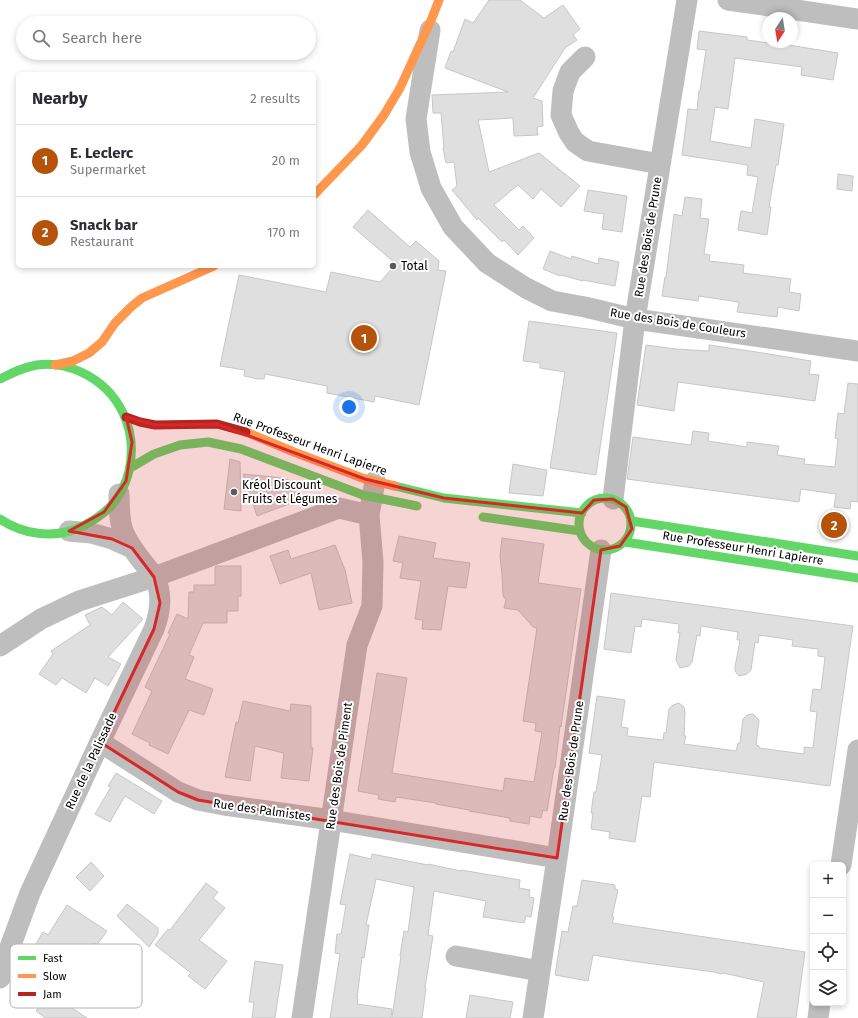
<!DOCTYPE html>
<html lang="en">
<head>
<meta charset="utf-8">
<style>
  body { margin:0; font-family:"Fira Sans",sans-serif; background:#f2f2f3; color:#2b2b33 }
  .controls { position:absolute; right:12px; bottom:12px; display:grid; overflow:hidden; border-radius:6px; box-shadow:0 2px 6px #0003 }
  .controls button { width:36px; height:36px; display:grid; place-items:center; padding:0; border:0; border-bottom:1px solid #e1e1e2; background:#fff; color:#2b2b33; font:20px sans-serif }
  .compass { position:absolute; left:762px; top:12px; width:36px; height:36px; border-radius:50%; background:#fff; box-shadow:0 2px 6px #0003; rotate:192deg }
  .you { position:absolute; left:349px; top:407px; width:14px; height:14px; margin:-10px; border:3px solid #fff; border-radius:50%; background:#1a73e8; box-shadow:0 0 0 6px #1a73e833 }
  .badge { display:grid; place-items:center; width:26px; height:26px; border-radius:50%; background:#b45309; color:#fff; font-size:13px; font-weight:700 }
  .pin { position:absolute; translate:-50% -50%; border:2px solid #fff; box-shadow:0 1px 4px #0006 }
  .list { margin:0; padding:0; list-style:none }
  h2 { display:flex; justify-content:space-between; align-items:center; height:52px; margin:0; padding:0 16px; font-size:17px }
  h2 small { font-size:13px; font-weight:400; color:#7c7c81 }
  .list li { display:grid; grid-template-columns:26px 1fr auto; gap:12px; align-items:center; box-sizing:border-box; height:72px; padding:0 16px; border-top:1px solid #e1e1e2 }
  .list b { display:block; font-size:15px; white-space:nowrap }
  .list p { margin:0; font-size:13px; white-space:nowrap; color:#7c7c81 }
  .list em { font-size:13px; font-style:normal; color:#7c7c81 }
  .icon { flex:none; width:22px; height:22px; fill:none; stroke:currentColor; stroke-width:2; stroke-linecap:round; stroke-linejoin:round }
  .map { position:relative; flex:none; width:858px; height:1018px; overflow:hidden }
  .search { position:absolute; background:#fff; box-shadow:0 2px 6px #0003; left:16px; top:16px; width:300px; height:44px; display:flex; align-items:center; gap:10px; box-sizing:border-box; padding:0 14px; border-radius:22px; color:#7c7c81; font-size:15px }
  .panel { position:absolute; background:#fff; box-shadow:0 2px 6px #0003; left:16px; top:72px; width:300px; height:196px; border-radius:6px }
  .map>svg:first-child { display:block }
  .building { fill:#dfdfdf; stroke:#c7c7c7 }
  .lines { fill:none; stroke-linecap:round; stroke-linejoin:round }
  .street { stroke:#bebebe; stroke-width:21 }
  .fast { stroke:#63d668; stroke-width:9 }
  .slow { stroke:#ff974d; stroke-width:9 }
  .jam { stroke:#b3261e; stroke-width:9 }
  .marked { fill:#d62828; fill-opacity:0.2; stroke:#d62828; stroke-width:3; stroke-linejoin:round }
  .poi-dot { fill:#595959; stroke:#fff; stroke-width:1.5 }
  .labels { text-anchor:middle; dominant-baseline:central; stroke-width:4; stroke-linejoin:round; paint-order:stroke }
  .street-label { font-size:12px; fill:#000; stroke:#fff }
  .poi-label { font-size:12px; fill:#000; stroke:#fff; text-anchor:start }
  .key { fill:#fff; stroke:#b2b2b2; stroke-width:1 }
  .key-label { font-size:11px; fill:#000 }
</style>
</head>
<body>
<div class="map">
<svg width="858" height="1018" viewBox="0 0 858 1018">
  <rect width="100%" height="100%" fill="#fff"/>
  <path class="building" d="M489,0H520L544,18L563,5L580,29L573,35L577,40L565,48L533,98L542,101L543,126L537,127L538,135L514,136L513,118L478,120L489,172L539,153L580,186L561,207L541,189L533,199L518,185L494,205L519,230L523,226L534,238L518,255L504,240L502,242L478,218L477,220L452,190L457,186L454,162L446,163L443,148H444L441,113H433L432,95L508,92L445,68L451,51L453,52L465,19L473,23Z
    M699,31L747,37V40L776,44V43L838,53L833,80L801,75L802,67L735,58L728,109L715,107L710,141L751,148L755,119L784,124L778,165H776L769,207H771L767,235L738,230L741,211L752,213L758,177L747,175L748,165L682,155L688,109L697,110L699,91H700L706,50L697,49Z
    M838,174L853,176L852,191L837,189Z
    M588,190L627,196L622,232L602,229L604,214L584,211Z
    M685,197L702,199L700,218L709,219L704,254L710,255L709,261L744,265L743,273L791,279L789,292L801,294L799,311L778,307L777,317L737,312L739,302L699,296L698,301L662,296L665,277H666L674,214L682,216Z
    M368,210L410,247L416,241L439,261L438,270L446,271L419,405L375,396L374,402L327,393V386L265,374L264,379H258L244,376L245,370L220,366L239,275L326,292L331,272L380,282L396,264L353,227Z
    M550,251L571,259L572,256L598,264L599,258L619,262L615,286L583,280V281L561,275L560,276L543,269Z
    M529,321L617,333L596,475L550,468L565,372L540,368V363L523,361Z
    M646,345L676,349L709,351V345L763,353L811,361L809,374L819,375L815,401L678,382L674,411L637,405Z
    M848,383L858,384V502L851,501L850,509L834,507L836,494L801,489L799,502L627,479L633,437L691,445L693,431L709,433L708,441L747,447V442L779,446L777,455L805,459L804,464L835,467L838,439L835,438L838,413L844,414Z
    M230,459L240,462L241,511L224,509Z
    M513,464L547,470L543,496L509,493Z
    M243,474L283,478L295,483L294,502L257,516Z
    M399,536L436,543L433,558L470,563L466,588L448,586L441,630L422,629L423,620L415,619L421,581L400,578L403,563L393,561Z
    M502,538L544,544L538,583L581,589L561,727L560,726L555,768H554L547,811L543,810L541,818L530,816L529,824L510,821V818L469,811V810L436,804V803L396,797L395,802L378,799L379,795L358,791L377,673L407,678L392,773L503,791L505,778L534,782L542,732L535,731L536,723L523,721L537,628L533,627L518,610L504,608L506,600L503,596L502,574L500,556Z
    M335,545L345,570L352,603L319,610L311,573L280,584L270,556L288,550L291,559Z
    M217,566H241V596H238V611H227V623H203L191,650L189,655L194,657L185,679L213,689L204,715L189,710L168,754L149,745L150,743L132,734L152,691L145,687L170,634L168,633L177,614L188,619L189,592H194V585H215V567Z
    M611,593L853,626L830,786L654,762L650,797L642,796L635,842L609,838L610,832L591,829L593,813H591L594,792H596L602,755L589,753L597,696L625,700L621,727L628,728L627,736L663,740L664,733H666L669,709L673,705L679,703L684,707L685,712L684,736H686L684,744L736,751L738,743H740L743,719L747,715L753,714L759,720L756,745L759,746V748L804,754V747L813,748L817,712L810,711L813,689L821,690L825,657L818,656V649L792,646L793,640L759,635L758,643L755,642L751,670L747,674L739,676L735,671V667L740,640H737L738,632L701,626L700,636L697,635L692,662L689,666L680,668L676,660L680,633H678L679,624L642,619L641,627L635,626L631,653L604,649Z
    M123,602L143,619L108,657L121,664L108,686L95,678L86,693L62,678L56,685L39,674L53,654L51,651L90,625L85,615L102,607L112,615Z
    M243,701L290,711L291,704L311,706V748H313L309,781L281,778L284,753L255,746L250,781L225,777L236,722L238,723Z
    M116,773L162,801L154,814L125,796L110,822L95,814L111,787L108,786Z
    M350,854L371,859L372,854L428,865V864L461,871V870L520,880L519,888L530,890L529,897L534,898L531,917L526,916L524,923L483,917L486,901L434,891L428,935L433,936L425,988H426L422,1018H392L401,956H400L404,931L408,932L414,887L376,879L366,925H369L364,958L362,957L357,999H358L357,1004L392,1009L391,1018H330L340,954L335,953L337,934H341L346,905L340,904Z
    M91,862L104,876L90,891L76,877Z
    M582,880L615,885V889L618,890L612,917H614L612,923L805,952L796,1018H757L764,982L723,973L722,974L714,972L631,961L593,955L588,981L555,975L562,931L568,932L573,906H577Z
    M206,883L218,892L213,898L225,908L199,940L227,961L205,989L188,976L191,973L155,945L168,929L170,930Z
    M127,904L158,928V934L149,947L117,916Z
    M67,905L107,931L97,945L94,943L87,954L82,950L65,978L62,976L72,982L65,992L68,994L63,1002L87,1018H45L36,1011L43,1001L37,997L53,972L28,957L43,932L48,935Z
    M255,961L283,965L275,1018H252L254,1002H249Z
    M470,995L513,1002L510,1018H466Z"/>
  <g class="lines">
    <path class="street" d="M728,0L858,19
      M430,30L416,119L420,152L431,188L453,227L487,263L526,288L552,301L585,307L635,319L858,351
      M585,57L570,72L563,91L561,115L569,133L575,142L588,151L660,164
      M613,499L635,319L687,0
      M69,531L91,533L112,539L132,548
      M0,646L41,619L79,601L154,577L339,508L369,515
      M100,742L178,792L198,800L224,805L331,820L557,858
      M841,865L858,750
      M456,956L540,971
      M0,978L2,969L30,893L100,742L154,629C160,613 163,595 155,578C152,573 148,569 145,565C137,555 128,544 123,531C119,519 119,507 119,494
      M302,1018L357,645L372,606L373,562L369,515L375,481
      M533,1018L557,858L601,550
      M818,1018L820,1003"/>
    <path class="fast" d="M0,379C12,373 23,367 37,365C52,363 68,366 81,372C120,390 138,430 129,471C126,483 120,496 111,506C102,515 90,523 78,528C53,539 22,534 0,519
      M130,468L154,454L180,445L208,442L241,449L363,495L417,506
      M395,486L444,498L582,513
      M579 524a26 26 0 1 1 52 0a26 26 0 1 1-52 0Z
      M483,517L580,531
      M632,521L858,556
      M625,542L858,578"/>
    <path class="slow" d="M314,195L362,145L384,115L400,88L432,18L439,0
      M55,365L73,361L89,353L102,342L115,323L131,307L142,298L214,266
      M246,432L294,452L365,479L395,486"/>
    <path class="jam" d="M126,417L140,422L155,425L217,424L246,432"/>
  </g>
  <path class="marked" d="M126,417L155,425L217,424L365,479L444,498L582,513L594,500L613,499L626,507L632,529L620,546L601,550L557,858L198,800L178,792L100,742L154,629L160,603L154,577L132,548L112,539L69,531L104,512L126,481L132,442Z"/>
  <g class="poi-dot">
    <circle cx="393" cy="266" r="4"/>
    <circle cx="234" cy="492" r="4"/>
  </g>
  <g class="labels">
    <g class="street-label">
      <text transform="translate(648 237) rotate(-81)">Rue des Bois de Prune</text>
      <text transform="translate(678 323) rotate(9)">Rue des Bois de Couleurs</text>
      <text transform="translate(310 444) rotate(20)">Rue Professeur Henri Lapierre</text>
      <text transform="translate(743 548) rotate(9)">Rue Professeur Henri Lapierre</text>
      <text transform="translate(91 761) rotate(-65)">Rue de la Palissade</text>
      <text transform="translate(571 761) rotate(-82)">Rue des Bois de Prune</text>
      <text transform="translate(339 766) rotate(-82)">Rue des Bois de Piment</text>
      <text transform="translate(262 810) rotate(8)">Rue des Palmistes</text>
    </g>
    <g class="poi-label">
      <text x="401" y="266">Total</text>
      <text x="242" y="485">Kréol Discount<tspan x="242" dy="14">Fruits et Légumes</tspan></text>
    </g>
  </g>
  <rect x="10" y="944" width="132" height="64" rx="6" class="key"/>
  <rect x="18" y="956" width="18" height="4" fill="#63d668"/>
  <rect x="18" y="974" width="18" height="4" fill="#ff974d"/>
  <rect x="18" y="992" width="18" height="4" fill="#b3261e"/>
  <g class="key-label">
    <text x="43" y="962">Fast</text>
    <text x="43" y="980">Slow</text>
    <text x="43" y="998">Jam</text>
  </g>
</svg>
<div class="controls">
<button>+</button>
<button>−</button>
<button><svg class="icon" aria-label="locate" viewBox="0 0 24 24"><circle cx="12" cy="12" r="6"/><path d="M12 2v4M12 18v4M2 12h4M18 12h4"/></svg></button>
<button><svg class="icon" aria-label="layers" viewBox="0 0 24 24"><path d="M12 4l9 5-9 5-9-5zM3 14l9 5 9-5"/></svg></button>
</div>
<svg class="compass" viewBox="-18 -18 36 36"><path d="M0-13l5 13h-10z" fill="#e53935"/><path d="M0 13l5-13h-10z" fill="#7c7c81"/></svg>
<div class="you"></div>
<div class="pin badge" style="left:364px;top:338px">1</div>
<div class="pin badge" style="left:834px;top:525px">2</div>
<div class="search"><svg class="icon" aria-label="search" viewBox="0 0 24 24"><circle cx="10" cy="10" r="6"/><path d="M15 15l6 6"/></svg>Search here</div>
<section class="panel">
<h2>Nearby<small>2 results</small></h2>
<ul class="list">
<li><span class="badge">1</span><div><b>E. Leclerc</b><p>Supermarket</p></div><em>20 m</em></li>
<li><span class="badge">2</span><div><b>Snack bar</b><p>Restaurant</p></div><em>170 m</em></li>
</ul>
</section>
</div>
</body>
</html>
